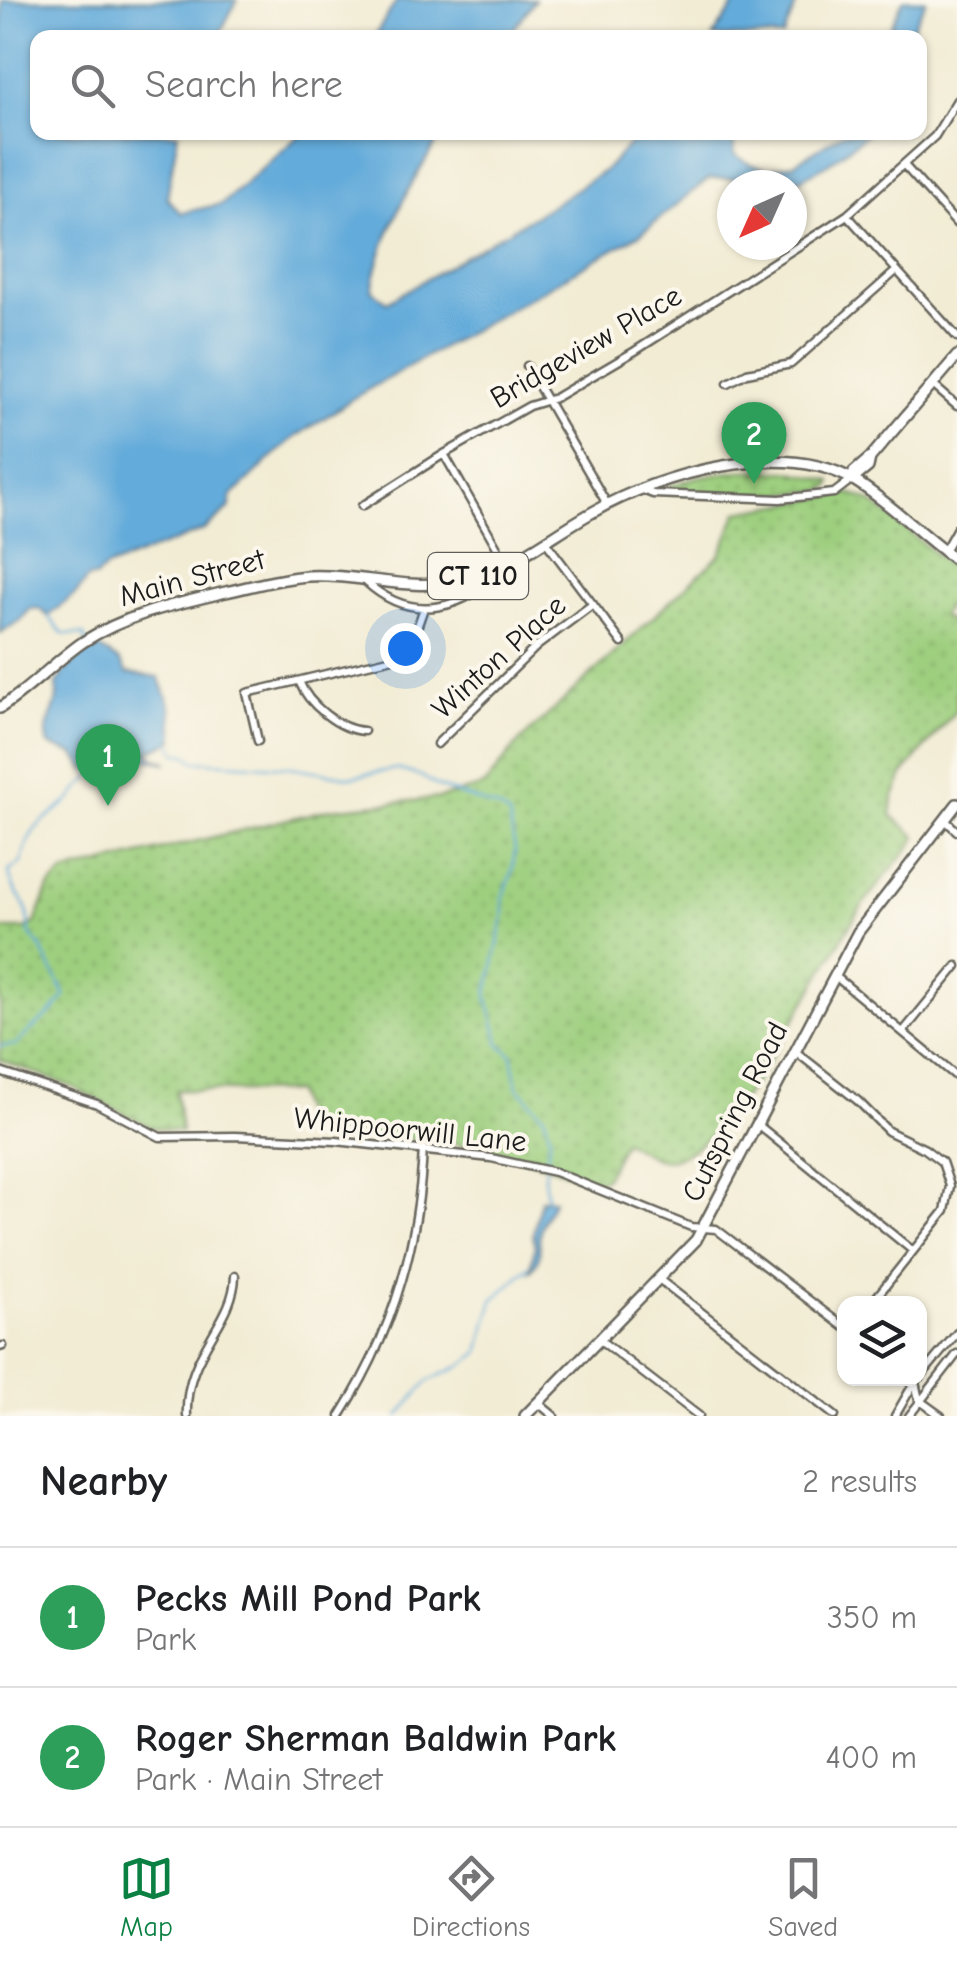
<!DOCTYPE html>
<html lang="en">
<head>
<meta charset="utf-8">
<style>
  body { margin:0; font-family:"Comic Neue",sans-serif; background:#f6f6f6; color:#202124 }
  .controls { position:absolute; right:30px; bottom:30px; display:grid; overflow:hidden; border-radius:20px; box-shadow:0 2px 8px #0004 }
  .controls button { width:90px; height:90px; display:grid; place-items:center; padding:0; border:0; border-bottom:2px solid #e0e0e0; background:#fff; color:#202124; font:50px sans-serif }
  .compass { position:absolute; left:717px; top:170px; width:90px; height:90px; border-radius:50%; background:#fff; box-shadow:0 2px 8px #0004; rotate:225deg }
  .you { position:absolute; left:405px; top:648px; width:35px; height:35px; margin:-25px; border:8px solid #fff; border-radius:50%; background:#1a73e8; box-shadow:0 0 0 15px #1a73e833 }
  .badge { display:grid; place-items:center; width:65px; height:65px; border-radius:50%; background:#0b8043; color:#fff; font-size:32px; font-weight:700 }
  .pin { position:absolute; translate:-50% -82px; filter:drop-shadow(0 2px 5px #0008) }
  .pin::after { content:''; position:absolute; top:52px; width:35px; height:30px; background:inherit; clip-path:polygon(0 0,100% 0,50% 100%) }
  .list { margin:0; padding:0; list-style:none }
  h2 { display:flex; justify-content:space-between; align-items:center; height:130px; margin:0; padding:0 40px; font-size:42px }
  h2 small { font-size:32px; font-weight:400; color:#757577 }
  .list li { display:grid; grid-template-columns:65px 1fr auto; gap:30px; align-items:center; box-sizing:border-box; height:140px; padding:0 40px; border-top:2px solid #e0e0e0 }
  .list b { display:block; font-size:38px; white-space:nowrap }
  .list p { margin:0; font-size:32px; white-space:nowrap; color:#757577 }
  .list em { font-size:32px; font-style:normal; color:#757577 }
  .icon { flex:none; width:55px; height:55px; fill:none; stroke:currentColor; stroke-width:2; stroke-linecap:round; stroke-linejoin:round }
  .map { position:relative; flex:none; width:957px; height:1416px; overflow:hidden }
  .search { position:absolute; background:#fff; box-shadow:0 2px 8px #0004; left:30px; right:30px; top:30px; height:110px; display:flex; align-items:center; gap:25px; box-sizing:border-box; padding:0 35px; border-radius:20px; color:#757577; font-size:38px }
  .sheet { height:410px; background:#fff }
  nav { display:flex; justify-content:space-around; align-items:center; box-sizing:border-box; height:140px; border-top:2px solid #e0e0e0; background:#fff; font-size:28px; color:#757577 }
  nav a { display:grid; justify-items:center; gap:5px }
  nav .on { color:#0b8043 }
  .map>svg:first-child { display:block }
  .green { fill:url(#green-dots); stroke:#5d764e; stroke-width:2.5 }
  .water { fill:#63abda; stroke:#40647b; stroke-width:2.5 }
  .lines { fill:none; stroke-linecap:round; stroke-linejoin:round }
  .stream { stroke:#63abda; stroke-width:2.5 }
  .street-casing { stroke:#67655c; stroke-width:11 }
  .secondary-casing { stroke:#67655c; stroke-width:14 }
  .primary-casing { stroke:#67655c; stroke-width:14 }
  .street { stroke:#fff; stroke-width:6 }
  .secondary { stroke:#fff; stroke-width:9 }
  .primary { stroke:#fff; stroke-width:9 }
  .labels { text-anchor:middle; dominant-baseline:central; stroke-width:8; stroke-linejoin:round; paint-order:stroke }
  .shield { fill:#fbf7ec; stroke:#5f5e5a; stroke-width:2.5 }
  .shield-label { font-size:28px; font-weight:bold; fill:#1c1c1c }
  .street-label { font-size:30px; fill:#1c1c1c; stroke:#fbf7ec }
</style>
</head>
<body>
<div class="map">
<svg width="957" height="1416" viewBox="0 0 957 1416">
  <defs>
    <pattern id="green-dots" width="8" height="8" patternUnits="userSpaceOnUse" patternTransform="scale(2.5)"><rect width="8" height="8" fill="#9ecf7f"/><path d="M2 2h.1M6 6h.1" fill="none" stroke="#88b16d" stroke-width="1.8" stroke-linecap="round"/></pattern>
  </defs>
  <rect width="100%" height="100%" fill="#fbf7ec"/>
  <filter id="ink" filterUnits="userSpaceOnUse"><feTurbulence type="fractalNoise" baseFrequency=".01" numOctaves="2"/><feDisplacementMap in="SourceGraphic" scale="20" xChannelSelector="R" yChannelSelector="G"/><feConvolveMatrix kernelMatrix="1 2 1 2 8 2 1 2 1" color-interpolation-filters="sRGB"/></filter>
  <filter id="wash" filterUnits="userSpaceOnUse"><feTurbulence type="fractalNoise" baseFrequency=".0048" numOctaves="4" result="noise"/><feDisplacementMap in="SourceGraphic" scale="40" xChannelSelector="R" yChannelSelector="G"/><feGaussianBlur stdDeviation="2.25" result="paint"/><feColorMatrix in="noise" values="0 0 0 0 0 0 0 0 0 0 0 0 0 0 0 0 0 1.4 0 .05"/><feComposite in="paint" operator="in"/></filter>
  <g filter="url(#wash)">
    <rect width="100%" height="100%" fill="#f2ecd4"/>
    <path class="green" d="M738,471H788L832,481L830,487L822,491L734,496L662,489L696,477Z
      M849,493L869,500L957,571V592L941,616L957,625V709L904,773L893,799L891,815L916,836L912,845C894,866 874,888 859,911C820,968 738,1144 672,1159C656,1163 638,1148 624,1141L605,1178L596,1183L520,1156L446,1142L307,1130L295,1092L176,1090L181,1132L151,1127L70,1086L0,1060V929H25L35,923L49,888L64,873L330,809L440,798L484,786L519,742L720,555L738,512Z"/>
    <path class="water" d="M2,0H237L218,37L38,38V132L178,133L167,198L181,213L222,204L302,133H443C412,179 381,235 372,290L387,302L544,210L605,170L640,133H734V154L750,164L768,169L793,164L843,133H868L827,165L796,181L777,185L732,178L708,179L642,233L350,400C333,414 315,423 297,436C273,452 256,477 232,495L229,509L204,530L106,568L95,578H88L77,593L48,616L38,608L30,609L21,620L0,633Z
      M397,0H535L508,37H374Z
      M738,0H798L783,37H713Z
      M903,0H926L908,37H886Z
      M94,645L120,661L127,673L159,677L171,707L174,740L148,752L153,757L168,763L145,759L132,768L86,770L74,754L49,745C40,721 62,710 56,686L66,669Z
      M541,1199H554C550,1210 542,1220 540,1231C537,1248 545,1257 530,1271L535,1246L533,1234Z"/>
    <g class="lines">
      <path class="stream" d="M48,616L63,634L83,635L90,647
        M170,742L177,753L186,754L194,761L290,767L351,777L396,769L421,776L439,787L500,809L509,816L515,850L512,872L503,898L504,915L487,996L500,1044L512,1055L518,1088L545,1117L550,1137L544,1177L547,1198
        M0,1046L16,1045C33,1024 53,1017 65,995L40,946L29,933C33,904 12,897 9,871L21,863C31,825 39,824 68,802C77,795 78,786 89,780L92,769
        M399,1416L428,1381L461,1366L479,1353L493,1300L529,1267"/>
    </g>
  </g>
  <g filter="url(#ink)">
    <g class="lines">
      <g class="street-casing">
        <path id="street" d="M904,165L957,224
          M847,215L957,337
          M527,366L607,504
          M728,383L747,373L791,364L896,271
          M933,385L957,406
          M640,489L653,494L780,499L834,493L851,480
          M362,506L444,454L529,406L555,398L635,351L847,215L935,136L957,100
          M546,542L622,643
          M944,551L957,528
          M365,581C413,626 467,609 507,565L444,454
          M299,681C308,704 339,730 364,731
          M258,741L247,693L393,658L412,642L424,608
          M437,744L537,646L593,604
          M945,820L957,831
          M835,976L957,1077
          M903,1032L957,966
          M795,1051L858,1101L888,1131L925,1149L942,1162L950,1186L945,1211L871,1304
          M0,1072L97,1104L160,1137L235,1136L336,1141L491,1158L555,1172L691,1227L716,1229L844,1327
          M757,1124L913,1251
          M660,1280L835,1416
          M600,1340L699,1416
          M0,1347L3,1346
          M920,1377L957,1333
          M911,1378L915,1382L919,1400L941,1416
          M537,1402L554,1416
          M187,1416C184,1353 234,1324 235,1276
          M340,1416C392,1335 419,1244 423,1148
          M895,1416L914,1383
          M909,1416L957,1354"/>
      </g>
      <g class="secondary-casing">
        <path id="secondary" d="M852,480L854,472L870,458L957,356
          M852,480L868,467L870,458
          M525,1416L696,1240L858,932L957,804"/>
      </g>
      <g class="primary-casing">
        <path id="primary" d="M0,708C30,689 54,662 83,642C127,614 176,604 226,592C253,586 280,578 308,576C359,573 407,592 459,581C511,570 548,537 593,512C659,474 784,438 855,481C892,504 922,536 957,561"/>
      </g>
      <use href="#street" class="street"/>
      <use href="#secondary" class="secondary"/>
      <use href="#primary" class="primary"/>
    </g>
  </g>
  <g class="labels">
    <rect class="shield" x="428" y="553" width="100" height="46" rx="8"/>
    <g class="shield-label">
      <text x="478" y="576">CT 110</text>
    </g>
    <g class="street-label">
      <text transform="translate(586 347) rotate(-30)">Bridgeview Place</text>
      <text transform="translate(192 578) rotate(-15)">Main Street</text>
      <text transform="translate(499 657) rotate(-42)">Winton Place</text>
      <text transform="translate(735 1112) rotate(-63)">Cutspring Road</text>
      <text transform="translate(410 1130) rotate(6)">Whippoorwill Lane</text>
    </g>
  </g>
</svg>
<div class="controls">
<button><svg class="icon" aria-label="layers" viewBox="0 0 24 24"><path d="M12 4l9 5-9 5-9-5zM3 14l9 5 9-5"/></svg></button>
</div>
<svg class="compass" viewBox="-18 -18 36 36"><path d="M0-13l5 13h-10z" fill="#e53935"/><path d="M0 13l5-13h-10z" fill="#757577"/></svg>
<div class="you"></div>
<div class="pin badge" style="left:108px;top:806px;background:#2e9e5b">1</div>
<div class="pin badge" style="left:754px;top:484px;background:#2e9e5b">2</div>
<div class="search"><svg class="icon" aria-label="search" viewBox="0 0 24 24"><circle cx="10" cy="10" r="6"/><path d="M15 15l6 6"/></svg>Search here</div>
</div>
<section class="sheet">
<h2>Nearby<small>2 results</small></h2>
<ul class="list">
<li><span class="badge" style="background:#2e9e5b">1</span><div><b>Pecks Mill Pond Park</b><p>Park</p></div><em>350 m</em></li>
<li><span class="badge" style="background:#2e9e5b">2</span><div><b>Roger Sherman Baldwin Park</b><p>Park · Main Street</p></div><em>400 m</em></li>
</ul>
</section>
<nav>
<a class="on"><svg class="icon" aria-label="map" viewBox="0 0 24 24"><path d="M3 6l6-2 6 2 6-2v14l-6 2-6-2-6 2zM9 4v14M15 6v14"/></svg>Map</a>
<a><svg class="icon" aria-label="directions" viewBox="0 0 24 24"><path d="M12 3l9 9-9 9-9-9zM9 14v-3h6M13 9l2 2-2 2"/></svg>Directions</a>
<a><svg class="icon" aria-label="saved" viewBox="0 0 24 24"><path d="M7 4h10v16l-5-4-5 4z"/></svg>Saved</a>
</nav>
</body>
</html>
